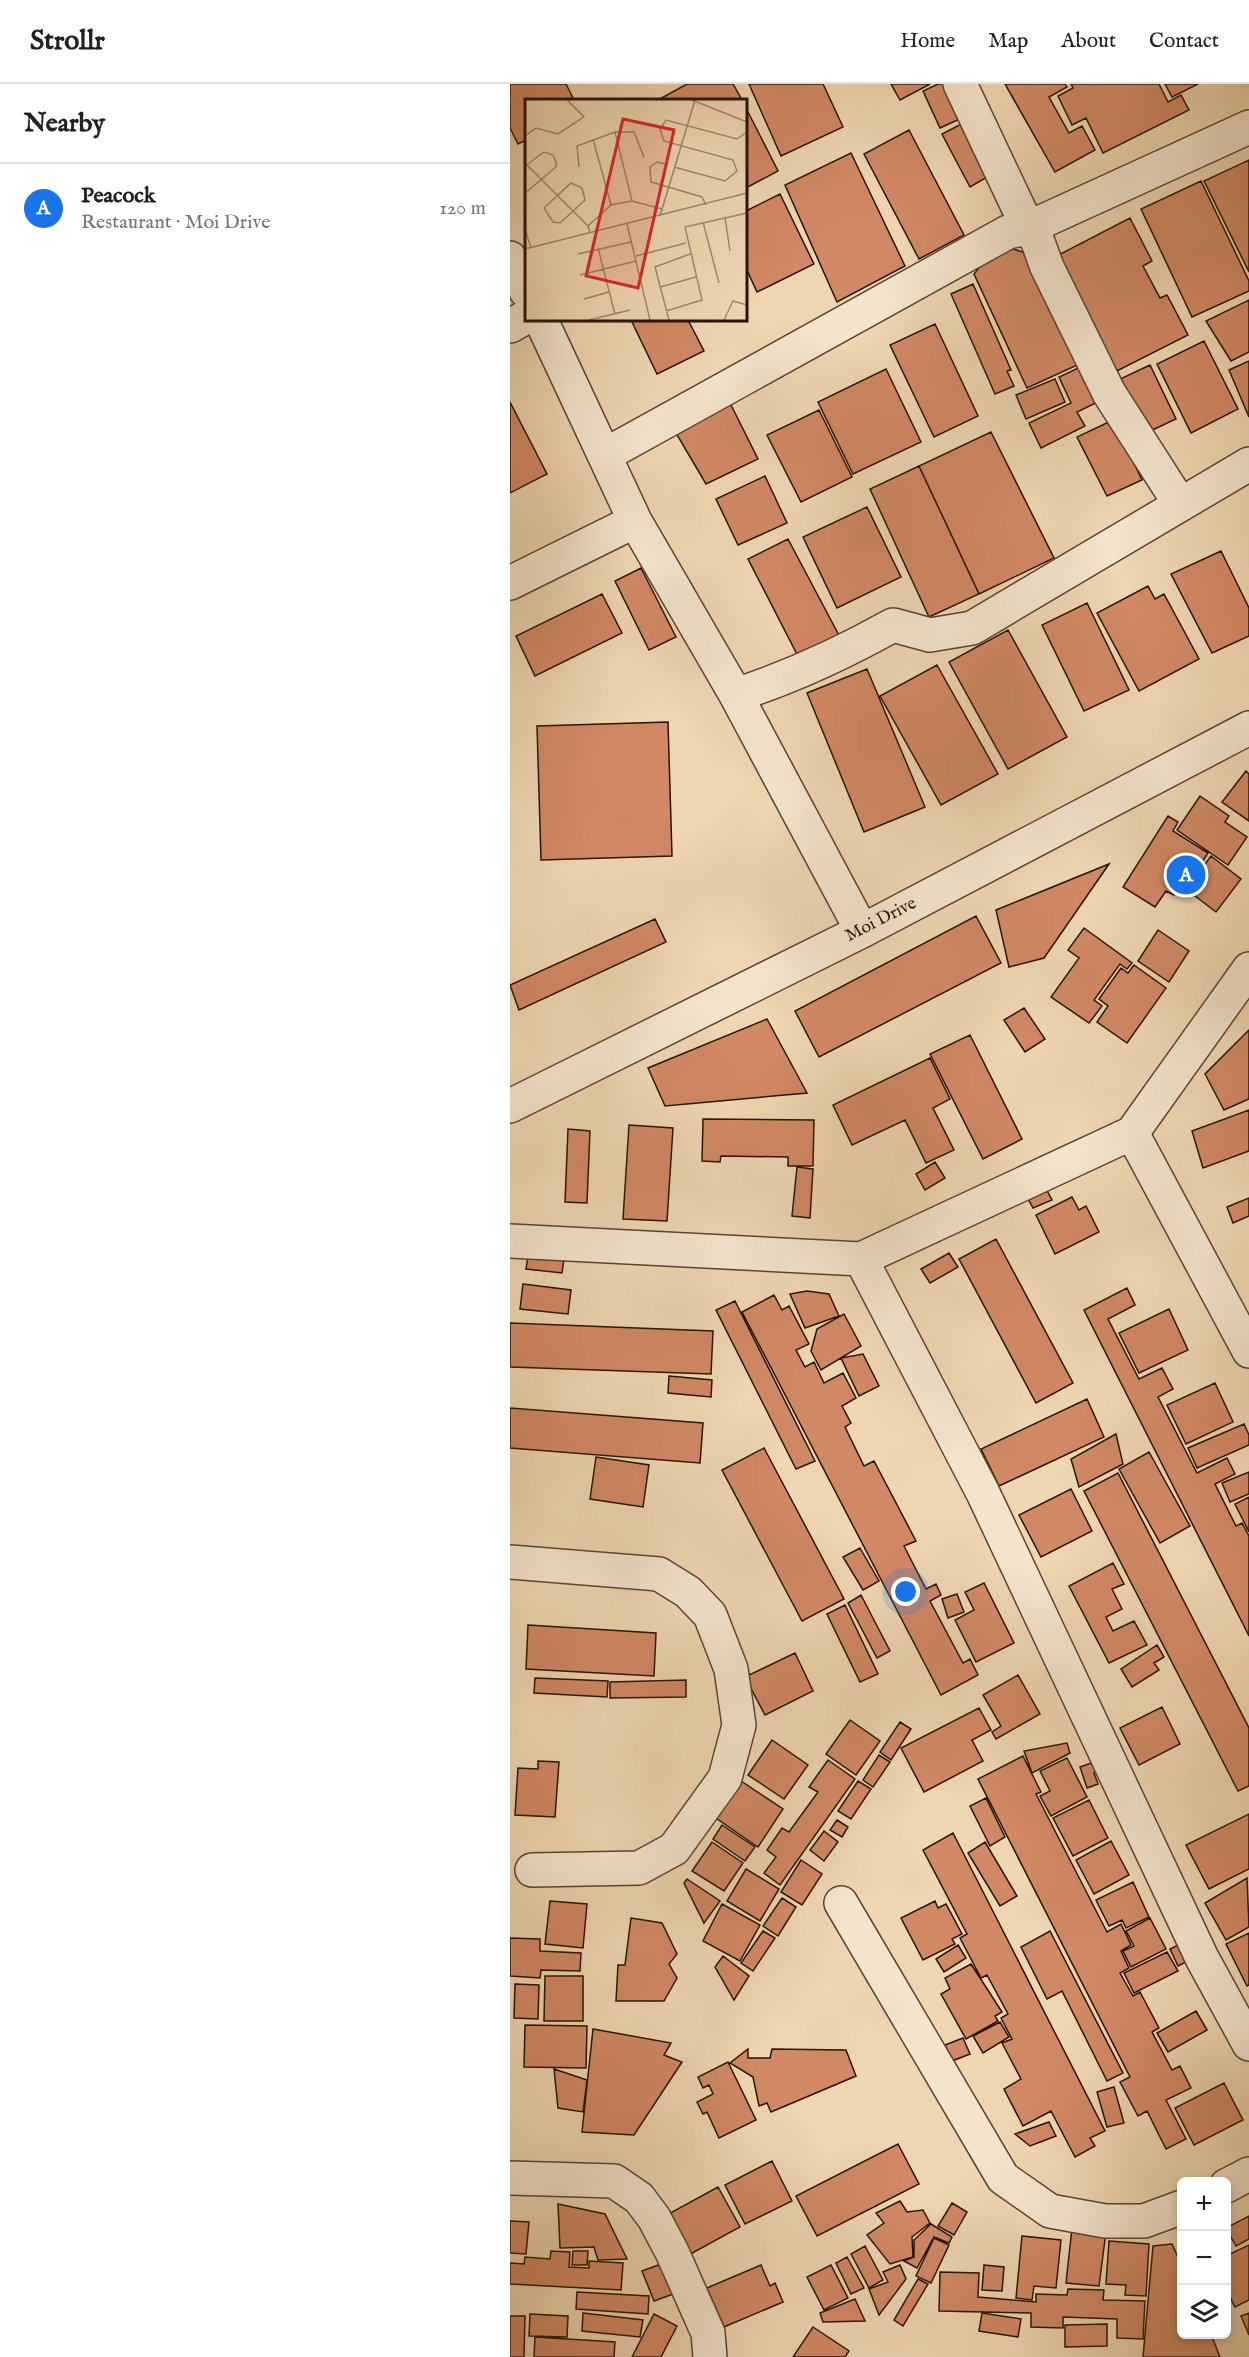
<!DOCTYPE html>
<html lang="en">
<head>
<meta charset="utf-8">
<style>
  body { margin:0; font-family:"IM FELL English",serif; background:#f6f6f6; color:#202124 }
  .controls { position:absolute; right:18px; bottom:18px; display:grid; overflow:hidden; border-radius:9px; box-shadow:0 3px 9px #0003 }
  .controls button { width:54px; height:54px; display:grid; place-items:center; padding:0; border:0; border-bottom:2px solid #e0e0e0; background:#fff; color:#202124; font:30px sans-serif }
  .you { position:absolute; left:396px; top:1508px; width:21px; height:21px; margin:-15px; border:4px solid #fff; border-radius:50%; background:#1a73e8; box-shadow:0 0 0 9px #1a73e833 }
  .badge { display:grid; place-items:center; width:39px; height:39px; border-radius:50%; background:#1a73e8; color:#fff; font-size:20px; font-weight:700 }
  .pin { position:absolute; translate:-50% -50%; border:3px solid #fff; box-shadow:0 2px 6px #0006 }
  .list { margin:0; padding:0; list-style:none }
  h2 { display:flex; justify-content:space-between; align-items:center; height:78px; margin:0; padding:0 24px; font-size:26px }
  h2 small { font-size:20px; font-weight:400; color:#757577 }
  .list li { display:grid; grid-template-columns:39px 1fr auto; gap:18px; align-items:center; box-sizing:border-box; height:90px; padding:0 24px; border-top:2px solid #e0e0e0 }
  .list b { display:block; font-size:22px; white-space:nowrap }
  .list p { margin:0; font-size:20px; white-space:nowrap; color:#757577 }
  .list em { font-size:20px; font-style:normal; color:#757577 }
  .icon { flex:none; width:33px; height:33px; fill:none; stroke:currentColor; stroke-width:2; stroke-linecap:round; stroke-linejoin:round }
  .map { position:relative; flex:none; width:739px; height:2273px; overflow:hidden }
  header { display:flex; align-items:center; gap:36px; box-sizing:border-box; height:84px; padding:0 30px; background:#fff; border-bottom:2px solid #e0e0e0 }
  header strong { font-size:28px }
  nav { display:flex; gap:33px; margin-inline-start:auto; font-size:21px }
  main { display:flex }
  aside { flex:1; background:#fff }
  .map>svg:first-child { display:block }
  .building { fill:#d18864; stroke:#291306; stroke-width:1.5 }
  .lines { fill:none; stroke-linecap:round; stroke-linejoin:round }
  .minor-casing { stroke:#5a4431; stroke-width:36 }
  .minor { stroke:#f4e4cc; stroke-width:33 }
  .labels { text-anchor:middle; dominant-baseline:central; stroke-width:5; stroke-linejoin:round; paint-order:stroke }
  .street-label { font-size:18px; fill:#291306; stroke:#f4e4cc }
  .inset-road { fill:none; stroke:#9f886d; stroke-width:1.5 }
  .view { fill:#d62828; fill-opacity:0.15; stroke:#d62828; stroke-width:3 }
  .inset-edge { fill:none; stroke:#291306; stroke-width:3 }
</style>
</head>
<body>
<header>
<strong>Strollr</strong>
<nav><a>Home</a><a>Map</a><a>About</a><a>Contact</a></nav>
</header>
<main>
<aside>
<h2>Nearby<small></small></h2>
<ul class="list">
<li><span class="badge">A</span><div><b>Peacock</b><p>Restaurant · Moi Drive</p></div><em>120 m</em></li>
</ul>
</aside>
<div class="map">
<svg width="739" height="2273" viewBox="0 0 739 2273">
  <rect width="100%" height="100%" fill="#eed6b1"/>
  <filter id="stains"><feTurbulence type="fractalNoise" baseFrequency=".00333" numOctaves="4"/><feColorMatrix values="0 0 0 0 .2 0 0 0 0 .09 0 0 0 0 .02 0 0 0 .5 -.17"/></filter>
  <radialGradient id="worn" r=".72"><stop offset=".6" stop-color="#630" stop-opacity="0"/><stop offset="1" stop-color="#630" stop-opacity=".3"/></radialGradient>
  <path class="building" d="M0,0H56L64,16H16V56L8,60L0,44Z
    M177,0H223L232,16H148Z
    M239,0H313L333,43L271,72Z
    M381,0H420L390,16Z
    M428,0H440L454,33L430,44L413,7Z
    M495,0H555L557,3L539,13L559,49L572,42L585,66L545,88Z
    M561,0H649L658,18L671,11L679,26L593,69L576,34L562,41L548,12L563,4Z
    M655,0H688L662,13Z
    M236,24L268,87L236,104Z
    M459,36L486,88L460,103L432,50Z
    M399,46L454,151L409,175L354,70Z
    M341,69L395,182L327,218L275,101Z
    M739,76V188L694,97Z
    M691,97L739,197V207L682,233L631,125Z
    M270,110L304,180L247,208L236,184V127Z
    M620,134L642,177L633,182L650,214L657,211L678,251L597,292L537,177Z
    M488,160L525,172L574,278L517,304L464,190Z
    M463,200L501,286L497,287L504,302L485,310L441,210Z
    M739,216V268L721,277L696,237Z
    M121,236H178L194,267L147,290Z
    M425,240L468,332L424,353L380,261Z
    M694,257L728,325L681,349L647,280Z
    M739,277V333L719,286Z
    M577,280L594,315L567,328L575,342L531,364L519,339L561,319L549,293Z
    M640,281L666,335L634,350L608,296Z
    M376,285L411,358L343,390L308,318Z
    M545,295L555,318L516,335L506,311Z
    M0,318L37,390L0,409Z
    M220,319L248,375L196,400L160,339Z
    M309,326L342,393L291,418L257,351Z
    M603,336L632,396L597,412L567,353Z
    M481,348L544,474L469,510L409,382Z
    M409,382L469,510L419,533L360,405Z
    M255,392L277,439L228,461L206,415Z
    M357,423L391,493L327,524L293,453Z
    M278,455L333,559L292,580L238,475Z
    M711,467L739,524V552L702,569L661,490Z
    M131,484L166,553L139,566L105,497Z
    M638,502L645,515L654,510L689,575L629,607L587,529Z
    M92,510L112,549L25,592L6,552Z
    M577,519L619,606L574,627L532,541Z
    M498,546L557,653L498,685L439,578Z
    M427,581L488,690L431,721L370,612Z
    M357,585L415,723L354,748L297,609Z
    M158,638L162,772L31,776L27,642Z
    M736,687L739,690V737L712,718Z
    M690,712L719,732L715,738L737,753L718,781L667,746Z
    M658,732L668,738L663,747L698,769L675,805L670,801L664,811L656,807L645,823L613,803Z
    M701,772L731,795L706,828L676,805Z
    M599,780L534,874L499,883L486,826Z
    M466,832L491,879L309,973L285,927Z
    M145,835L156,858L9,926L0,901Z
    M574,844L622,879L617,885L610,880L584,916L592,922L579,939L541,913L569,874L558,866Z
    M648,846L679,867L659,898L628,877Z
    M624,881L656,904L617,959L587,938L598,922L589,915L611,884L618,889Z
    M514,924L535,955L515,968L494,936Z
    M257,935L297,1009L155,1022L138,984Z
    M739,946V1015L714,1026L695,990Z
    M460,951L512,1055L473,1075L420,970Z
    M420,974L440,1015L423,1024L444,1066L416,1079L395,1036L342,1061L323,1021Z
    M739,1026V1067L693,1084L682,1047Z
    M193,1035L304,1036L303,1082H278V1073L211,1072L210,1078L192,1077Z
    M119,1041L163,1044L157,1137L113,1135Z
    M58,1045L80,1047L77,1119L55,1118Z
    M425,1078L435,1094L415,1106L406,1090Z
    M287,1083L303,1085L300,1134L282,1132Z
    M533,1099L542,1116L523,1124L515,1109Z
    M562,1113L569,1126L576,1122L589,1148L545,1170L526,1131Z
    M739,1114V1132L723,1139L717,1123Z
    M486,1155L563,1299L526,1319L449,1175Z
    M439,1169L448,1183L420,1199L411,1185Z
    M18,1172L54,1175L52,1189L16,1185Z
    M13,1200L61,1206L58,1230L10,1225Z
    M617,1204L625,1221L598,1235L629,1295L652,1284L663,1305L648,1313L687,1389L717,1374L725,1390L705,1400L726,1442L732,1439L739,1452V1552L574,1226Z
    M297,1207L319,1210L329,1232L295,1244L280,1210Z
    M264,1211L272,1226L279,1222L299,1260L286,1266L295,1283L304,1278L314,1299L333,1289L346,1314L332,1322L341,1339L335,1343L354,1382L364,1377L406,1457L394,1462L416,1505L426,1500L431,1511L420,1517L453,1579L460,1575L468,1591L431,1611L232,1228Z
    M225,1217L305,1377L286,1385L206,1226Z
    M659,1225L678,1266L629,1289L609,1249Z
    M334,1230L351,1262L311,1286L301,1267L307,1245Z
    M0,1239L203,1247L201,1290L0,1283Z
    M353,1270L369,1302L349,1312L331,1274Z
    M159,1292L202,1296L201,1313L158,1309Z
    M705,1299L723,1338L676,1360L657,1321Z
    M577,1315L594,1353L489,1402L471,1365Z
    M0,1324L193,1339L190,1379L0,1364Z
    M734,1340L739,1351V1361L687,1384L678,1364Z
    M606,1350L613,1380L569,1403L561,1375Z
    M254,1364L334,1515L292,1537L212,1386Z
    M639,1368L680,1442L650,1459L609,1385Z
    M86,1373L139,1381L133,1423L80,1415Z
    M739,1388V1410L720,1418L712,1399Z
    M608,1389L739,1644V1702L728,1707L574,1407Z
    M561,1405L582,1447L531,1473L509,1431Z
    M739,1413V1448L725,1420Z
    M350,1464L369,1497L353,1506L333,1473Z
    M603,1479L614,1500L602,1505L612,1525L596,1533L603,1547L624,1537L637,1561L599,1579L559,1502Z
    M474,1499L504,1559L466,1578L445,1536L464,1526L455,1508Z
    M447,1510L454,1528L438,1534L432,1515Z
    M351,1511L380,1567L367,1574L338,1519Z
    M335,1521L368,1590L350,1598L317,1530Z
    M18,1541L146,1549L144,1592L16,1585Z
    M647,1561L654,1573L644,1579L649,1586L622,1603L611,1585Z
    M285,1569L303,1607L255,1631L235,1593Z
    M508,1591L530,1630L486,1655L482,1648L491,1642L473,1611Z
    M25,1594L98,1597L97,1613L24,1609Z
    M176,1596V1613L100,1614V1598Z
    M652,1623L670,1660L629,1681L610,1644Z
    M469,1624L481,1646L462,1656L473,1677L414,1708L391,1664Z
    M340,1636L370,1657L346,1691L316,1670Z
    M390,1638L401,1645L381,1676L370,1668Z
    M262,1656L298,1681L274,1715L238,1691Z
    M557,1659L560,1669L522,1689L514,1667Z
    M369,1671L380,1678L363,1703L353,1696Z
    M513,1672L531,1708L526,1710L597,1848L611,1840L621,1861L611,1867L619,1884L610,1889L623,1912L630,1908L649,1944L642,1948L662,1986L670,1982L681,2004L656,2016L676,2055L656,2065L637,2027L628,2032L610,1998L620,1993L468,1695Z
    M557,1674L577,1713L541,1732L530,1712L540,1707L530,1687Z
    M318,1676L345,1695L270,1801L254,1789L266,1773L257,1766L272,1744L279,1748L308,1708L299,1703Z
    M590,1676L594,1686L584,1689L588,1700L577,1704L570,1683Z
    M28,1677L49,1678L45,1733L5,1731L8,1684L28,1685Z
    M228,1695L273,1725L248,1763L203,1732Z
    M348,1697L361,1705L341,1735L328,1727Z
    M476,1714L495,1753L480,1762L460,1722Z
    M579,1716L598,1754L563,1772L543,1734Z
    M739,1730V1785L699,1805L676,1761Z
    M327,1736L338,1743L332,1753L320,1746Z
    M212,1741L245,1763L235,1777L203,1755Z
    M314,1747L328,1758L314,1777L300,1766Z
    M443,1749L595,2047L580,2054L585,2062L565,2073L541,2027L513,2042L494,2005L511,1995L492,1959L502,1955L491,1934L498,1930L477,1891L471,1894L450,1854L457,1850L413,1766Z
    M601,1757L619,1791L584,1810L566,1776Z
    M202,1758L233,1779L214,1807L182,1787Z
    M475,1758L507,1812L490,1822L458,1769Z
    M291,1776L312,1790L292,1821L271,1808Z
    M236,1785L269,1805L250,1837L217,1817Z
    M737,1794L739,1843L716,1856L695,1819Z
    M177,1795L210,1817L194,1839L174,1799Z
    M623,1798L639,1833L616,1844L612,1836L599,1842L586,1816Z
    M272,1814L286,1823L268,1852L253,1842Z
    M40,1817L77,1820L73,1864L35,1860Z
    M425,1817L428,1824L436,1820L452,1850L442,1855L445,1860L413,1876L391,1834Z
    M212,1820L250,1841L230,1877L193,1857Z
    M121,1834L152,1839L167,1870L159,1880L167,1894L154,1917H106L108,1881H115Z
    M640,1834L656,1865L621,1883L613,1867L624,1862L616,1847Z
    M253,1847L265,1854L243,1887L231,1879Z
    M540,1847L613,1989L597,1997L552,1907L537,1915L511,1863Z
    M739,1849V1901L737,1902L716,1860Z
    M0,1854L30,1855V1867L71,1869L70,1887L31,1886L30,1894L0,1892Z
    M674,1858L682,1875L668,1882L660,1865Z
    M448,1861L456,1874L434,1888L426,1875Z
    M657,1868L668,1887L624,1909L614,1889Z
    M213,1872L239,1892L224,1916L205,1883Z
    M461,1880L492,1928L485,1932L488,1937L456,1955L431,1910L440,1905L435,1894Z
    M35,1892H73V1937H34Z
    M5,1900L29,1901L28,1935L4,1934Z
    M686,1927L697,1946L658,1968L647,1949Z
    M490,1938L499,1953L473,1969L463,1952Z
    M15,1941L77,1942L76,1984L14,1983Z
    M83,1945L161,1959L154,1971L172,1978L124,2051L72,2048Z
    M453,1954L460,1970L442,1977L435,1961Z
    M238,1965V1974H260L262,1965L336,1966L346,1992L261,2028L257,2019L249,2022L243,1993L220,1979Z
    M218,1978L246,2036L209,2054L197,2028L193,2030L187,2018L203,2010L199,2001L193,2004L188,1993Z
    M44,1985L77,1996L73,2028L48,2024Z
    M714,1999L733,2036L684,2061L665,2024Z
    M604,2003L614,2039L597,2043L587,2008Z
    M539,2038L546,2052L520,2062L505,2050Z
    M388,2060L409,2100L307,2152L286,2112Z
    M262,2077L282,2117L235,2140L215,2101Z
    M208,2103L230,2143L175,2173L153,2133Z
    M390,2117L397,2128L413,2126L420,2139L402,2153L403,2173L380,2180L357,2151L374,2139L366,2129Z
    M442,2119L457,2128L444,2151L428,2142Z
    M48,2120L95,2130L117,2175L88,2176L84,2163L50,2164Z
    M739,2132V2155L726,2162L716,2144Z
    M0,2137L19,2138L16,2170L0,2169Z
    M421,2140L442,2153L439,2159L424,2153L407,2184L394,2177L404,2173V2156Z
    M562,2144L596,2148L589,2202L556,2199Z
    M512,2152L551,2156L546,2204L524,2202L522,2216L506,2214Z
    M424,2154L439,2161L421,2199L406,2192Z
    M599,2157L639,2160L636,2212L615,2211L616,2201L596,2200Z
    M662,2160L672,2182V2250H701L710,2273H633L643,2162Z
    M739,2161V2216L725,2223L716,2205V2172Z
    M355,2162L373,2196L359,2204L341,2170Z
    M41,2167L60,2168L59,2183L79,2184V2177L113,2179L111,2206L0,2200V2179L14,2180L15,2173L40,2175Z
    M63,2167H78L77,2181H62Z
    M337,2173L354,2204L341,2210L326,2179Z
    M154,2179L166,2209L144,2217L132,2187Z
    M251,2181L260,2202L265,2199L273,2218L214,2243L197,2204Z
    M321,2181L338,2214L314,2226L297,2193Z
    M390,2181L396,2195L369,2231L359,2205L378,2198L373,2188Z
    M474,2181L494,2183L492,2207L472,2206Z
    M430,2188L469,2189L468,2213L526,2218V2210L557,2211L558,2205L594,2206L593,2216L635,2217L633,2255L607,2254V2235L553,2233V2244L521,2243V2229L429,2227Z
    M408,2195L418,2200L393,2242L384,2236Z
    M67,2208L139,2212L138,2230L66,2225Z
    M345,2215L355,2237L313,2238L310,2229Z
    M73,2229L133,2236L130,2253L72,2247Z
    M472,2229L511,2235L508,2253L469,2247Z
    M739,2229V2251L731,2232Z
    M20,2230L58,2232L57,2253L19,2252Z
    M144,2230L167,2242L151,2273H122Z
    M0,2232H15L14,2273H0Z
    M597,2240V2262L555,2263V2241Z
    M303,2243L339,2267L335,2273H283Z
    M25,2253L105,2258L104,2273H24Z"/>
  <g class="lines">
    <g class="minor-casing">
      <path id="minor" d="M450,0L518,144L525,150L537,183L599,309L670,420
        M0,174L16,207
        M31,236L125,437L226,611L352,847
        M0,242L16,233
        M95,371L498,148L518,144L739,43
        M0,499L125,437
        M226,611C281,593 333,569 383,541L420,551L462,544L739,380
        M0,1022L352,847L739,644
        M622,1049L739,1267
        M0,1157L351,1175L622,1049L739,885
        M351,1175L473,1409L692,1874L739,1960
        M0,1478L149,1490L178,1508L200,1531L221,1585L229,1641L215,1694L164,1765L129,1784L22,1786
        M331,1819L493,2094L540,2127L595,2137H634L672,2123
        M0,2094L104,2097L129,2114L144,2134L162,2168L198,2249L200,2273
        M716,2102L739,2090"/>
    </g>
    <use href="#minor" class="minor"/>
  </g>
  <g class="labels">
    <g class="street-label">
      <text transform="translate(371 836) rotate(-27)">Moi Drive</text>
    </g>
  </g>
  <g transform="translate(15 15)">
    <rect width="222" height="222" fill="#eed6b1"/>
    <path class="inset-road" d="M167,1L222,23M90,33H109L119,58M0,37L11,29L33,35L59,18L42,1M68,40L86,106M0,64L63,127M140,65L132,63L125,68L126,83L177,98L181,106M0,67L19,53L28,56L31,63V68L0,94M54,68L52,47L90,33L107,102M149,68L200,82L212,72L208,61L139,42L135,30L141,21L212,40L222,33M46,84L57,89L60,101L35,124L28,123L19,109ZM135,117L170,1M200,119L222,114M178,123L194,184M102,125L125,221M0,130L6,149M65,134L63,127L86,106L107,102L137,110M73,149L90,215M0,150L222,94M53,155L106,143M111,157L161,144M55,176L111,162M135,188L171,178M59,200L84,193M141,212L177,201L160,128L200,119L205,152M64,221L105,211M144,221L130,168L165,155M199,221L208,202L222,206"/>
    <path class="view" d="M98,20L149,31L113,189L61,177Z"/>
    <rect width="222" height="222" class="inset-edge"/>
  </g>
  <rect width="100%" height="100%" filter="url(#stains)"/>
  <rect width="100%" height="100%" fill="url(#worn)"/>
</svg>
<div class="controls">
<button>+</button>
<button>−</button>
<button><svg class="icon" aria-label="layers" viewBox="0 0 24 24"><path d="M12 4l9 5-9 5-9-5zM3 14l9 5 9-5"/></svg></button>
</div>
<div class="you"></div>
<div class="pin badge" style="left:676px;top:791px">A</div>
</div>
</main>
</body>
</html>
